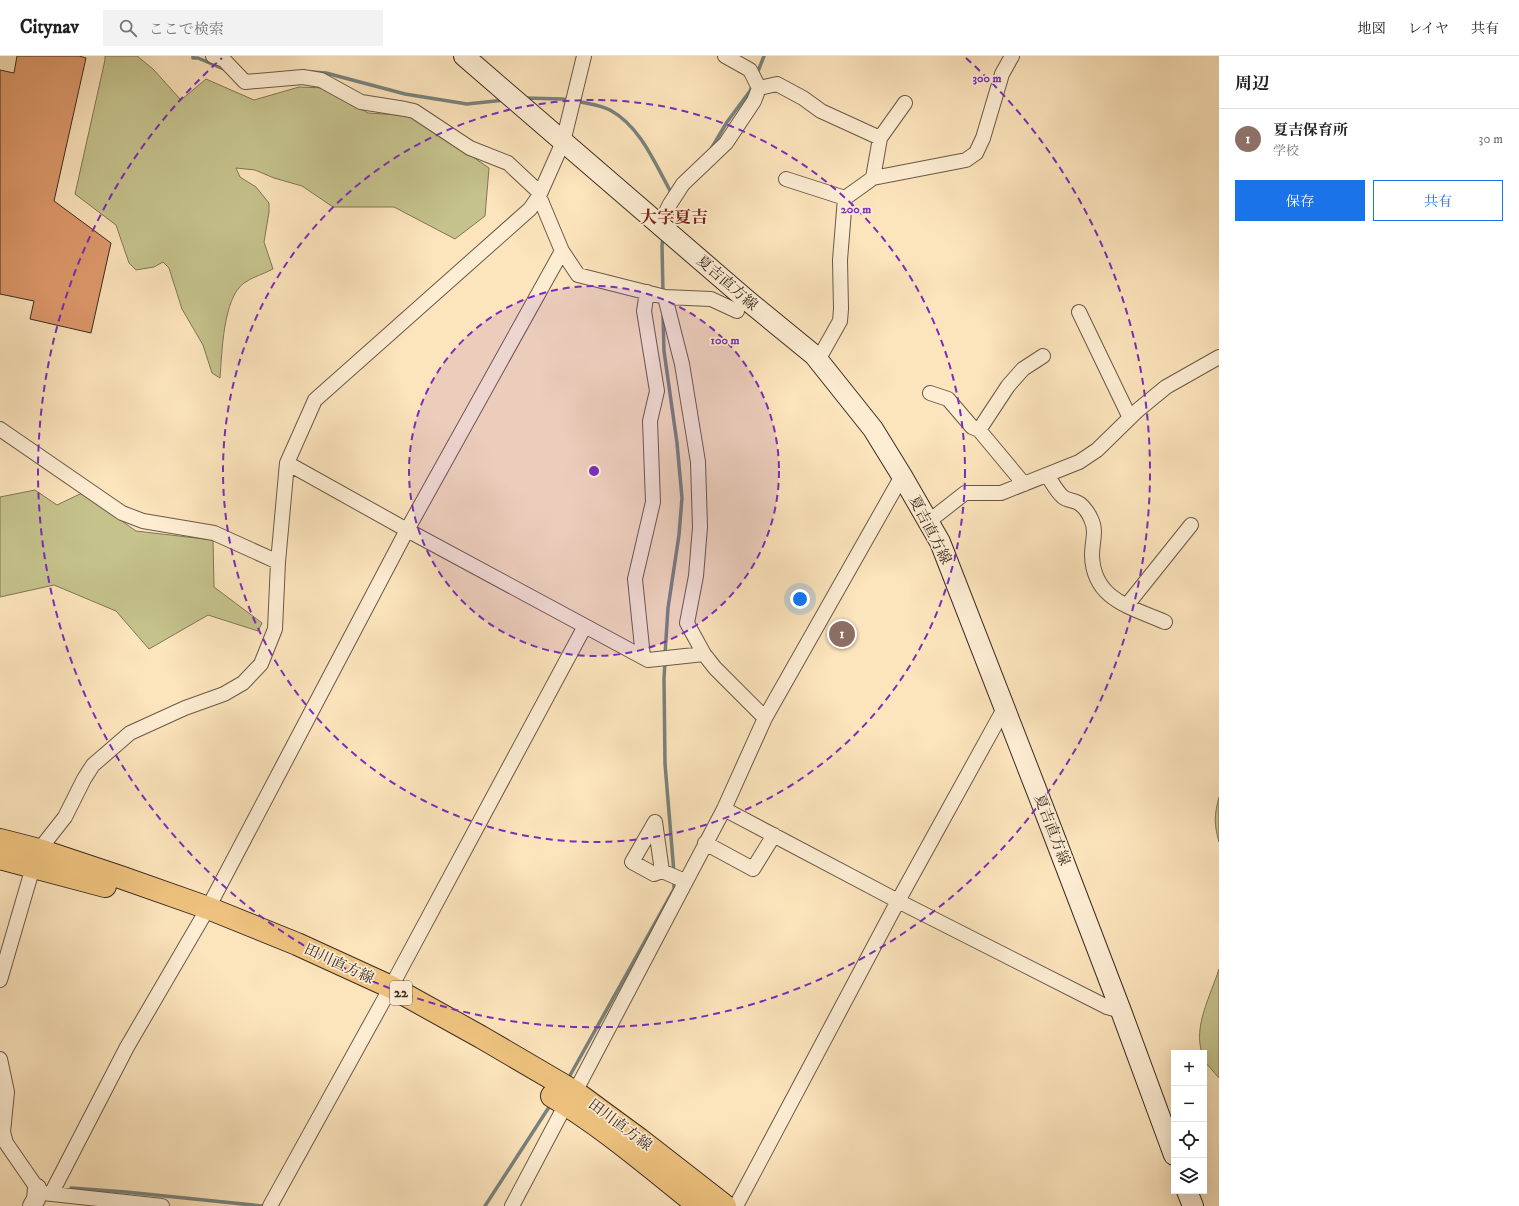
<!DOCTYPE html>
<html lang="ja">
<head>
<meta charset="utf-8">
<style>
  body { margin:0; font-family:"IM FELL DW Pica","Noto Serif JP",serif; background:#f2f2f2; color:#202124 }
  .controls { position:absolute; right:12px; bottom:12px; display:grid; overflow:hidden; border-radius:0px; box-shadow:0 4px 16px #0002 }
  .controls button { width:36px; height:36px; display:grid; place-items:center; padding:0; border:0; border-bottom:1px solid #e0e0e0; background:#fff; color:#202124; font:20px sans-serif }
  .you { position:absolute; left:800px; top:543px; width:14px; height:14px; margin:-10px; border:3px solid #fff; border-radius:50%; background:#1a73e8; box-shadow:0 0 0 6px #1a73e833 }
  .badge { display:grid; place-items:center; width:26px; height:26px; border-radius:50%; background:#1a73e8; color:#fff; font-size:13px; font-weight:700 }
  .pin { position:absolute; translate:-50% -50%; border:2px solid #fff; box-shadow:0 1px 4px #0006 }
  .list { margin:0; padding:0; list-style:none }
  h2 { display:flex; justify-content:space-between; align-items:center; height:52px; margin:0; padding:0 16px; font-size:17px }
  h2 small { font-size:13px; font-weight:400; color:#757577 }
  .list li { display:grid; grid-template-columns:26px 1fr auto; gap:12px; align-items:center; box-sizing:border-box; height:60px; padding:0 16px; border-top:1px solid #e0e0e0 }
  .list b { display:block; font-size:15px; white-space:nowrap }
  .list p { margin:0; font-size:13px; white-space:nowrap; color:#757577 }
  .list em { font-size:13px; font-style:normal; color:#757577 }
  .actions { display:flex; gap:8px; padding:12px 16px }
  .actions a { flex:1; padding:9px 0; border:1px solid #1a73e8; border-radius:0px; text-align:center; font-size:14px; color:#1a73e8 }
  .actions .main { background:#1a73e8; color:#fff }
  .icon { flex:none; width:22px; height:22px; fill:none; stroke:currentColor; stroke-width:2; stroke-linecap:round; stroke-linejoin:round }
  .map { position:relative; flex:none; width:1219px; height:1150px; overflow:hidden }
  header { display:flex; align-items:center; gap:24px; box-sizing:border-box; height:56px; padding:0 20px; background:#fff; border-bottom:1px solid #e0e0e0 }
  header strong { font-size:19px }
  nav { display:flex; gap:22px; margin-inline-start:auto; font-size:14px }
  .search { width:280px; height:36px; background:#f2f2f2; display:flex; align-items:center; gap:10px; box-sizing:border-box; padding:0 14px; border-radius:0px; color:#757577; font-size:15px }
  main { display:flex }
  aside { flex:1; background:#fff }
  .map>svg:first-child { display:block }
  .green { fill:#c5c28c; stroke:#807657 }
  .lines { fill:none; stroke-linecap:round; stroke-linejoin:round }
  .stream { stroke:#78827d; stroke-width:3.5 }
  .building { fill:#df9a6c; stroke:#3a2b22 }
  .minor-casing { stroke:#6a5948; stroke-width:16 }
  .tertiary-casing { stroke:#6a5948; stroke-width:20 }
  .secondary-casing { stroke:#3a2b22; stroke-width:22 }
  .primary-casing { stroke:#3a2b22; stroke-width:24 }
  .minor { stroke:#fdedd3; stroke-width:14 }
  .tertiary { stroke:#fdedd3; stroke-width:18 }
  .secondary { stroke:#fdedd3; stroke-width:20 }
  .primary { stroke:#eec27e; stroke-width:22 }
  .ring { fill:none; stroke:#7b2cbf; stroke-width:2; stroke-dasharray:7 5 }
  .labels { text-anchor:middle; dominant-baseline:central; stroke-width:3.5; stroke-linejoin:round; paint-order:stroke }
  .shield { fill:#fdedd3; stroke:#746557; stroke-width:1 }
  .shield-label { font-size:14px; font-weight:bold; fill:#3a2b22 }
  .street-label { font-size:15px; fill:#3a2b22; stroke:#fdedd3 }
  .quarter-label { font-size:17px; font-weight:bold; fill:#7a1f14; stroke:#fdedd3 }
  .centre { fill:#7b2cbf; stroke:#fdedd3; stroke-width:2 }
  .ring-label { font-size:12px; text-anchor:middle; font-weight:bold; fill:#7b2cbf; stroke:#fdedd3; stroke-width:3.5; stroke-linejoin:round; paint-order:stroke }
</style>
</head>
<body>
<header>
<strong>Citynav</strong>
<div class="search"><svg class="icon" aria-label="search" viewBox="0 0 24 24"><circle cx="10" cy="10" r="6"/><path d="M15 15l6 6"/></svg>ここで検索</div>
<nav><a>地図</a><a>レイヤ</a><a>共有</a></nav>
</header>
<main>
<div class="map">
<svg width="1219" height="1150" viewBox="0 0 1219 1150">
  <rect width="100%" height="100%" fill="#fce4bc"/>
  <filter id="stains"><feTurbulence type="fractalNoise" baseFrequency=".005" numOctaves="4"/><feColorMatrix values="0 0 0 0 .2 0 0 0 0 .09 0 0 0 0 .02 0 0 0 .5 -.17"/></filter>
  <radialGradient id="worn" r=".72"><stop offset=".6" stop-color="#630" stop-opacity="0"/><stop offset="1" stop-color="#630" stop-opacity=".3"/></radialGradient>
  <path class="green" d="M105,0H137L153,13L181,44L206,23L254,44L299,31L324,32L368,57L413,60L489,112L485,160L455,183L394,151H333L302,130L274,122L255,114L236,112L240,121L256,131L269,147V156L264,186L273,213C264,218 252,221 244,227C223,242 222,297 220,322L212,317L203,289L182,253L169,212L163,206L154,211L136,214L129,207L116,169L75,138L105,4Z
    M35,434L57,449L82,437L136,475L213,484L214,531L262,567L258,575L208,559L149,593L116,555L54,529L0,541V441Z
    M1219,741V786C1214,768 1214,760 1219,741Z
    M1219,913V1022L1206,1007L1204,997H1202C1193,970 1211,939 1219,913Z"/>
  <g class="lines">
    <path class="stream" d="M193,0V2H198L226,14
      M311,16L326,17L405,38L467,48L505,44
      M757,18L764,0
      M525,42L562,43L571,44
      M577,45C588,48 600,49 610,54C641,71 655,108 672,138
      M711,93L727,66L750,35L753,28
      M663,238L662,189L663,182
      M663,260L664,295L677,387L682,442L679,479L668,552L665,599
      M665,605L664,623L665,708L674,817
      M568,1023L674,833V823
      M71,1132L126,1136L262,1150
      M485,1150L551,1048"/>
  </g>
  <path class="building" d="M17,0H79L86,2L54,145L111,187L91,277L30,263L34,245L0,238V14L14,17Z"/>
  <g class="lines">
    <g class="minor-casing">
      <path id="minor" d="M213,0L224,4L245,26L303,21L321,24L361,46L405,53L414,55L470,92L508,107L540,137
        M759,32L777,28L803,42L821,55L880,82
        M873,122L880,82L905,47
        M786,123L845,142
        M539,140L562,195L578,219L665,241L711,243L737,255
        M660,168L670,148L683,128L726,87L754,45L759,32L750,14L725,0
        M665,241L682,308L698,406L700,471L696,520L687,567L704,598L715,612L765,662
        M1079,256L1130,362
        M818,304L840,265L841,253L840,204L845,142L873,122L966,104L976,97L983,82L1002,18L1012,0
        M930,337L948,343L972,371L979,374
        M0,373L122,457L143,465L214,477L278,506
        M287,407L407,474L648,604L704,598
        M1047,419C1052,426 1056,435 1063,441C1068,445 1075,444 1080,448C1084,451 1089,458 1091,463C1097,475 1092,486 1092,499C1093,544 1131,551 1165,566
        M1024,428L979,374L1008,330L1023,313L1043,300
        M928,466L965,437H1001L1079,406L1097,394L1138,354L1166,331L1219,301
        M1127,549L1191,469
        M643,601L635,523L653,446L650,365L657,335L644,255L647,236
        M724,753L898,845L1107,951L1121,955
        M705,787L753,813L774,779
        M662,815L655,766L632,806L654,818L662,815L685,825
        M0,924L33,811L39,794L65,761L84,723L93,709L130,677L185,652L224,638L243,627L261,608L275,573L278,506L287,407L315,344L530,153L539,140L563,86L584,0
        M0,1003L7,1036L3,1076L6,1087L37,1132
        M43,1137L162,1150
        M51,1138L127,991L208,852L407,474L562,195
        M270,1150L391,931L585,570
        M512,1150L566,1048L575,1036L724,753L765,662L902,420
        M736,1150L898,845L1005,651"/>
    </g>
    <g class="tertiary-casing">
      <path id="tertiary" d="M32,1150L36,1143L37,1132"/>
    </g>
    <g class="secondary-casing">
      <path id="secondary" d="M464,0L748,245L814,299L873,373L902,420L940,486L1043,751L1121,955L1174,1099
        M1187,1135L1193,1150"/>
    </g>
    <g class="primary-casing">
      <path id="primary" d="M0,784L39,794L120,821L208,852L297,888L391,931L481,981L575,1036L639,1083L725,1150
        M0,802L105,830
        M552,1040C604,1071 651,1112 699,1150"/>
    </g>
    <use href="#minor" class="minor"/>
    <use href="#tertiary" class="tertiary"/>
    <use href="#secondary" class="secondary"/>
    <use href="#primary" class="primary"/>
  </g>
  <circle cx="594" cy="415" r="185" fill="#7b2cbf" fill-opacity=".12"/>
  <g class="ring">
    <circle cx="594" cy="415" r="185"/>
    <circle cx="594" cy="415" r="371"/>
    <path d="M966 2A556 556 0 1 1 222 2"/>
  </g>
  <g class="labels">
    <rect class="shield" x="390" y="925" width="22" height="24" rx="3"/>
    <g class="shield-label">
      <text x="401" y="937">22</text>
    </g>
    <g class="street-label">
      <text transform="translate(727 227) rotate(41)">夏吉直方線</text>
      <text transform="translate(930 474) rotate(63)">夏吉直方線</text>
      <text transform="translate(1052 774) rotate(69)">夏吉直方線</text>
      <text transform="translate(339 908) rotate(25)">田川直方線</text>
      <text transform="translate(620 1069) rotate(37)">田川直方線</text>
    </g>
    <g class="quarter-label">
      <text x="674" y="162">大字夏吉</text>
    </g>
  </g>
  <circle cx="594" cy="415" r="6" class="centre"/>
  <g class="ring-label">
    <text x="987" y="26">300 m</text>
    <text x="856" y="157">200 m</text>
    <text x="725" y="288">100 m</text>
  </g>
  <rect width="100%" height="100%" filter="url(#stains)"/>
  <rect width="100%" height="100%" fill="url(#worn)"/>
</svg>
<div class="controls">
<button>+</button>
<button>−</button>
<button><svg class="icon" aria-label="locate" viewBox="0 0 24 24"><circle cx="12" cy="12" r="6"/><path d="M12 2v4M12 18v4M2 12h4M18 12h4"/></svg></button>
<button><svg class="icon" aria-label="layers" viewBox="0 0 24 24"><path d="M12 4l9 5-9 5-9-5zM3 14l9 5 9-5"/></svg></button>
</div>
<div class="you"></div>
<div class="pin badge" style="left:842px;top:578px;background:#8d6e63">1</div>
</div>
<aside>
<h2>周辺<small></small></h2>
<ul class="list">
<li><span class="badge" style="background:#8d6e63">1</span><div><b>夏吉保育所</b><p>学校</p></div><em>30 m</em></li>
</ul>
<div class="actions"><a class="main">保存</a><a>共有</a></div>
</aside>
</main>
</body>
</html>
